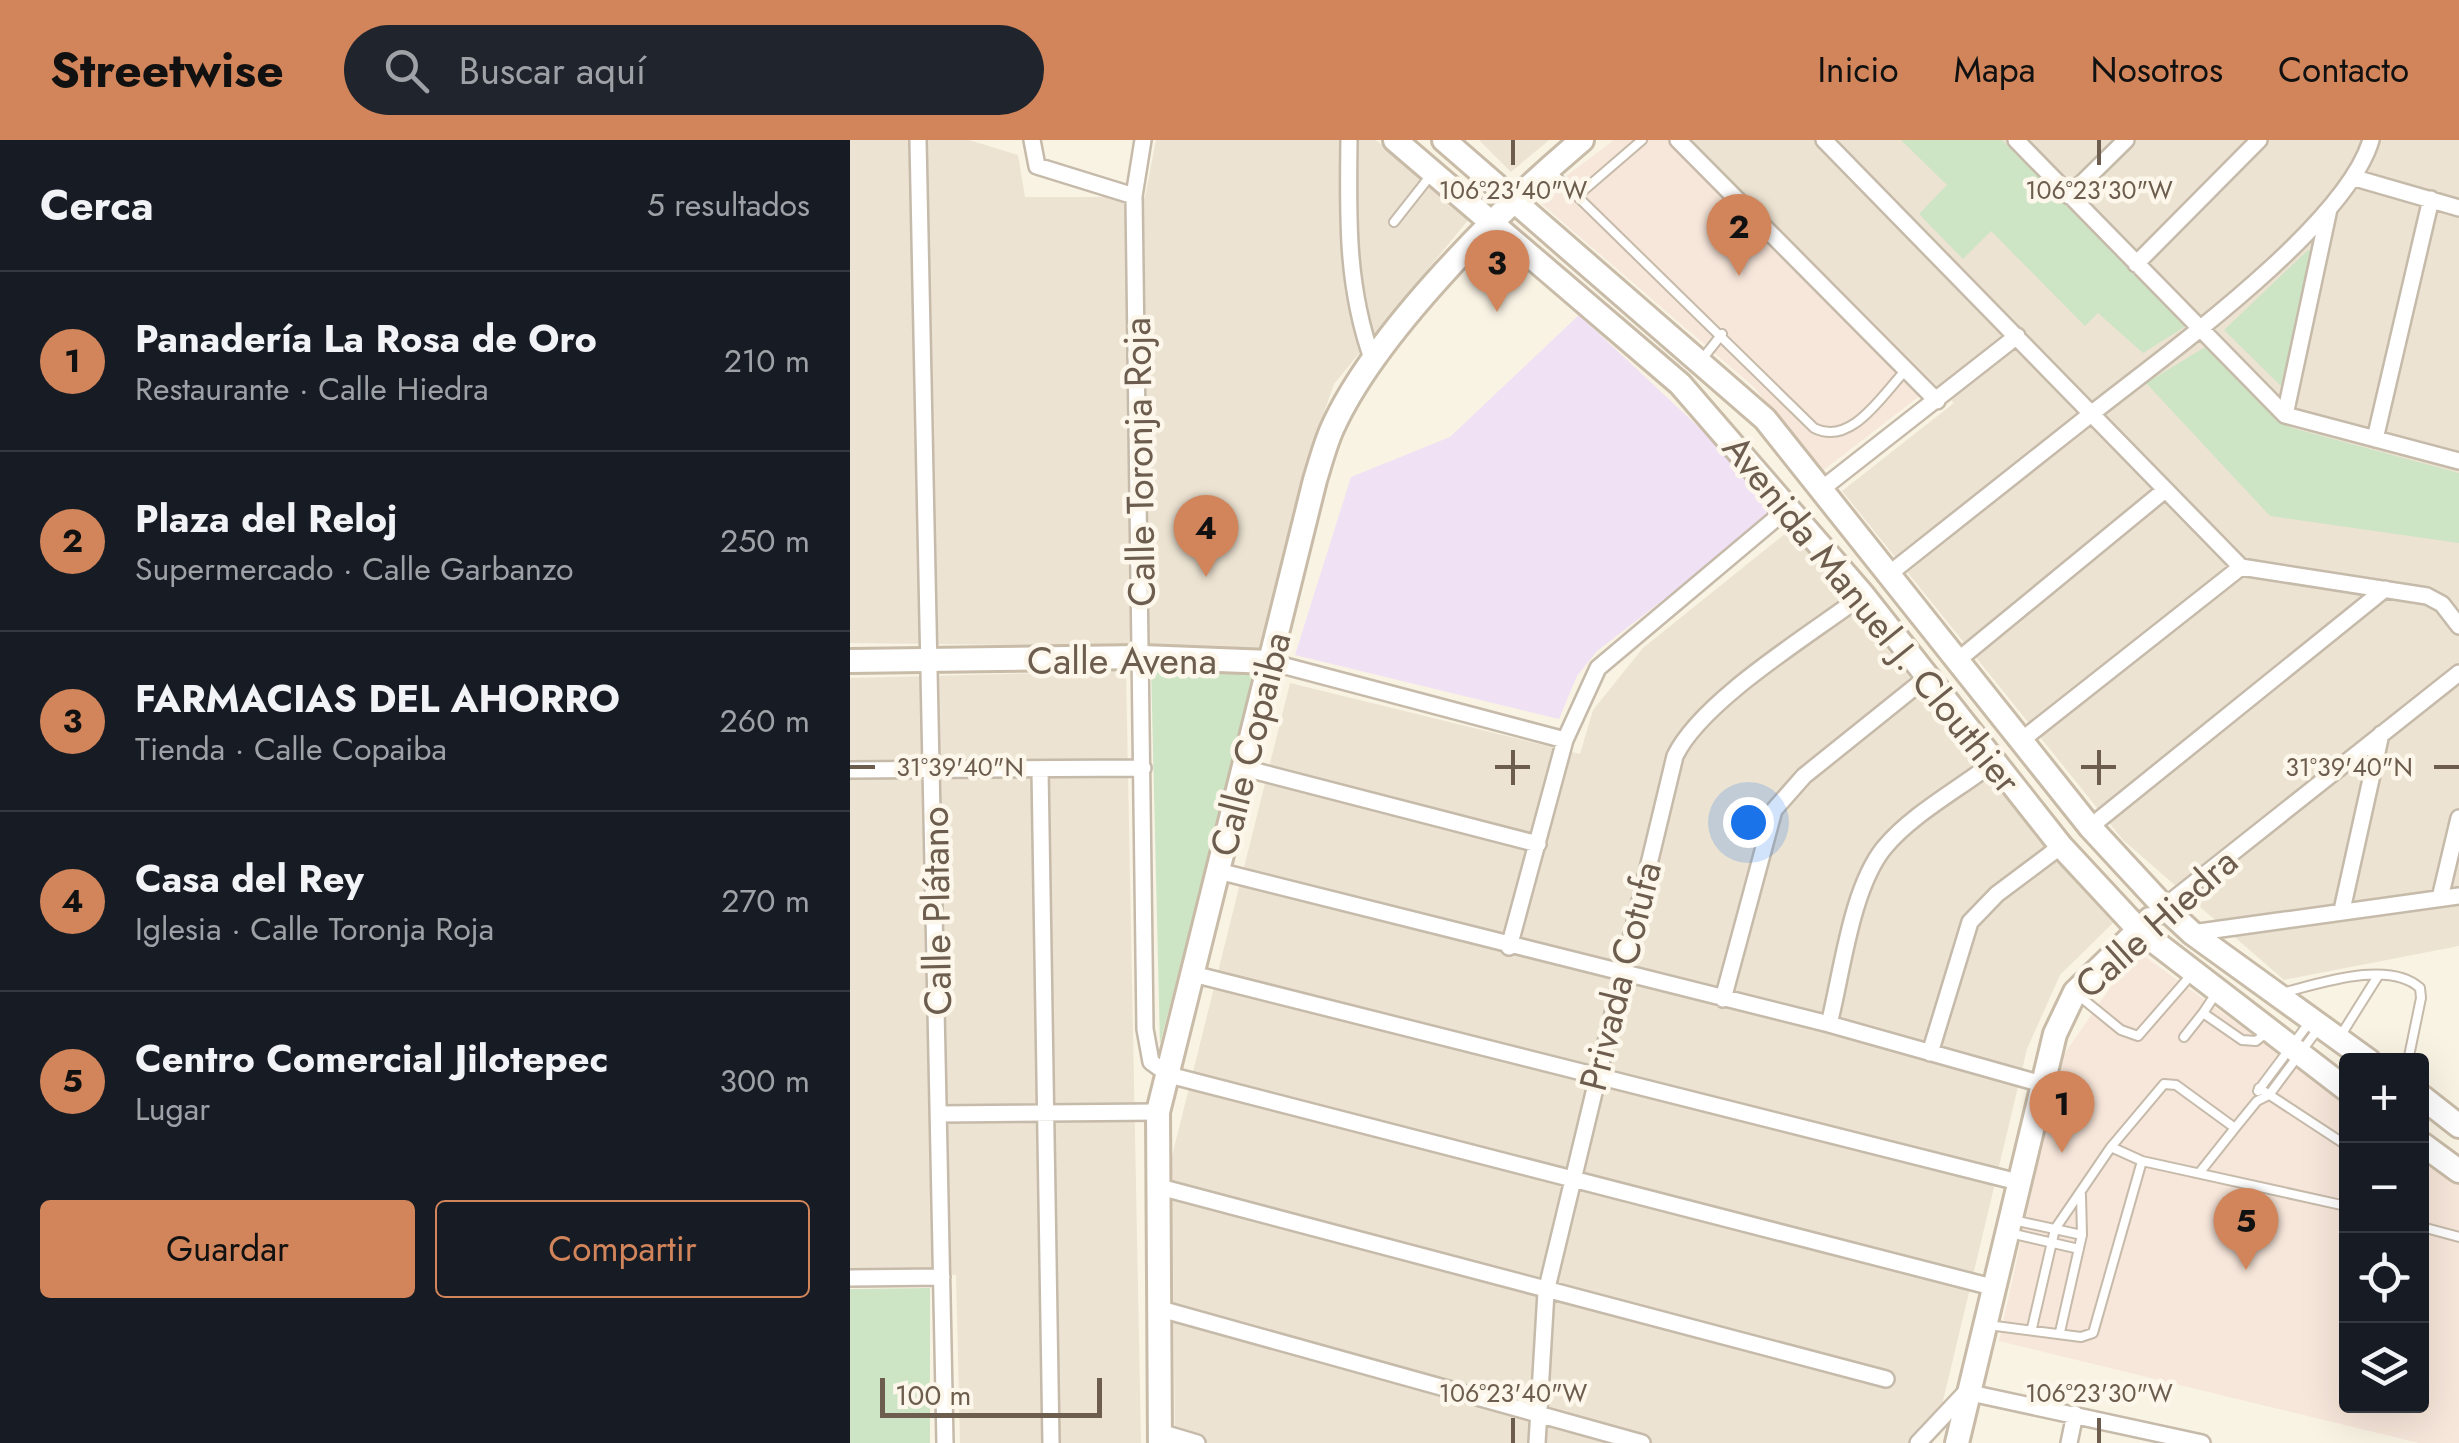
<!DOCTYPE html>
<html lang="es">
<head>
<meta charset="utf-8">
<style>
  body { margin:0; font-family:Jost,sans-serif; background:#20242c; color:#f1f3f6 }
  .controls { position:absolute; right:30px; bottom:30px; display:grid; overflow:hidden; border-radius:10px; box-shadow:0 10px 40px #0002 }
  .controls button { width:90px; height:90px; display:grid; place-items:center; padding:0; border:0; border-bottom:2px solid #363941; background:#171b24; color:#f1f3f6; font:50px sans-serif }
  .scale { position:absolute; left:30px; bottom:25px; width:222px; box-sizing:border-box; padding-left:10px; border:5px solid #6d5d4e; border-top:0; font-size:28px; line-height:35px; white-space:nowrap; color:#6d5d4e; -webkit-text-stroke:8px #fcf7ea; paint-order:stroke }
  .you { position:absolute; left:898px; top:682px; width:35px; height:35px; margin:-25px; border:8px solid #fff; border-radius:50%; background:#1a73e8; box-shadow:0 0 0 15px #1a73e833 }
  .badge { display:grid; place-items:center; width:65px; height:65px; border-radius:50%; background:#d2855a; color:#111; font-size:32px; font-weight:700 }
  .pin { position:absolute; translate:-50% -82px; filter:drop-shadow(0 2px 5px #0008) }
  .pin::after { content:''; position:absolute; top:52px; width:35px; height:30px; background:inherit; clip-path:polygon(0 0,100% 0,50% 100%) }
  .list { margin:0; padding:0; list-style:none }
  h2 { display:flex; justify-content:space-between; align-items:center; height:130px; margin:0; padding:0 40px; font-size:42px }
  h2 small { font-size:32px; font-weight:400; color:#9ea1a6 }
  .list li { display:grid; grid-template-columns:65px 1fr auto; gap:30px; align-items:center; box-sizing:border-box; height:180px; padding:0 40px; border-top:2px solid #363941 }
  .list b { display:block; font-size:38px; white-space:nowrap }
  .list p { margin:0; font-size:32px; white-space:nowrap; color:#9ea1a6 }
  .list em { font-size:32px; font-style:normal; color:#9ea1a6 }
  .actions { display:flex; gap:20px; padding:30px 40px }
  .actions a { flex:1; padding:22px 0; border:2px solid #d2855a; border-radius:10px; text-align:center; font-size:35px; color:#d2855a }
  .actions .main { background:#d2855a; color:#111 }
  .icon { flex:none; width:55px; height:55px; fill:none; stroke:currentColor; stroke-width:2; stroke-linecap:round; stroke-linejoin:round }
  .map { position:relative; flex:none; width:1609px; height:1303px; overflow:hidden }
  header { display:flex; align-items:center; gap:60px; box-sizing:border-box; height:140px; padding:0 50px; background:#d2855a; color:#111 }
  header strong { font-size:48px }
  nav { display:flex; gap:55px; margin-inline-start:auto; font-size:35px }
  .search { width:700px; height:90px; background:#20242c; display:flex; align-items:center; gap:25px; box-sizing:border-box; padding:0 35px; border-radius:55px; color:#9ea1a6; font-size:38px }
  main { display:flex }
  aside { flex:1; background:#171b24 }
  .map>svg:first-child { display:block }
  .residential { fill:#ece3d2 }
  .commercial { fill:#f7e6da }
  .education { fill:#f0e1f5 }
  .green { fill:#cde4c5 }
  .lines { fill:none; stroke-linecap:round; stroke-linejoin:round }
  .lane-casing { stroke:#c6baaa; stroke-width:12 }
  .street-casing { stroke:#c6baaa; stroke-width:20 }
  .secondary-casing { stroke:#c8bba8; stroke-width:28 }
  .lane { stroke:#fff; stroke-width:8 }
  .street { stroke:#fff; stroke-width:15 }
  .secondary { stroke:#fff; stroke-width:22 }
  .ticks { fill:none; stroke:#6d5d4e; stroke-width:4 }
  .labels { text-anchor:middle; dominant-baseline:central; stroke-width:9; stroke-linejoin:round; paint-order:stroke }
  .street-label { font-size:38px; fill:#6d5d4e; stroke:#fcf7ea }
  .ticks-label { font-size:25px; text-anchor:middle; fill:#6d5d4e; stroke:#fcf7ea; stroke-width:9; stroke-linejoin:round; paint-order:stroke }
</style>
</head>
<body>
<header>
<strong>Streetwise</strong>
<div class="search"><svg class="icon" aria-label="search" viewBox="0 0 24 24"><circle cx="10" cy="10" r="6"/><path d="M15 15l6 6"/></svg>Buscar aquí</div>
<nav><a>Inicio</a><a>Mapa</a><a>Nosotros</a><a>Contacto</a></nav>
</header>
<main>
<aside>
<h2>Cerca<small>5 resultados</small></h2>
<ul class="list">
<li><span class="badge">1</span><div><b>Panadería La Rosa de Oro</b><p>Restaurante · Calle Hiedra</p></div><em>210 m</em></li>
<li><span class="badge">2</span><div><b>Plaza del Reloj</b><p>Supermercado · Calle Garbanzo</p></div><em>250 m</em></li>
<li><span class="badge">3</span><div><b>FARMACIAS DEL AHORRO</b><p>Tienda · Calle Copaiba</p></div><em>260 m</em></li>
<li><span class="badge">4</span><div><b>Casa del Rey</b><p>Iglesia · Calle Toronja Roja</p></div><em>270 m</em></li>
<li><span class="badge">5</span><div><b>Centro Comercial Jilotepec</b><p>Lugar</p></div><em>300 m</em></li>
</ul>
<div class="actions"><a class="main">Guardar</a><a>Compartir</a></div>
</aside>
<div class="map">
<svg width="1609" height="1303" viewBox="0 0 1609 1303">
  <rect width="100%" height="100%" fill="#f9f3e4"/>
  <path class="residential" d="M0,0H119L168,15L175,57H295L306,0H526L619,79L484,244L464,301L412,508L0,503Z
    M629,0H699L661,32Z
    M841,0H1609V806L1434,840L1273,700L992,351L1104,263Z
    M941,389L1191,703L1263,783L1210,835L1177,909L1083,1303H325L322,1016L440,543L730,614L743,570L793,508Z
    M276,531L291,1303H110L106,1135L0,1132V538Z"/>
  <path class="commercial" d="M764,0H841L1085,244L971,332L904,247L686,59Z
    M1290,813L1496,963V1266H1572V1017L1609,1045V1303H1569L1149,1201L1211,919L1275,826Z"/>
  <path class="education" d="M729,175L888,324L928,371L747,511L727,536L709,579L445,515L501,337L600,297Z"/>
  <path class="green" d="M1051,0H1152L1336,186L1293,213L1248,173L1235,186L1141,91L1113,119L1069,74L1097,45Z
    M1458,110L1462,111L1431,246L1374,190Z
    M1357,206L1442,288L1609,333V403L1420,376L1296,243Z
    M301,526L407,529L310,904Z
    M80,1148V1303H0V1149Z"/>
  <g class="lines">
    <g class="lane-casing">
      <path id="lane" d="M792,0L727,56L964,288C1001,307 1032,255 1055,231
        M701,32L727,56
        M544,82L581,35
        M853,218L872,194
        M1432,853C1468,844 1539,819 1570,848L1571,858L1558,921
        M1228,855L1271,890L1288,896L1342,834
        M1365,855L1353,873L1392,900L1406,901L1416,893
        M1491,895L1528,836
        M1334,897L1353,873
        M1409,948L1496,1005
        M1408,951L1459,883
        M1385,988L1407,961L1419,955L1468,889
        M1261,1007L1292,1021L1496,1066
        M1163,1080L1232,1095
        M1572,1087L1609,1097
        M1160,1093L1229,1109
        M1138,1185L1231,1197L1243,1193L1292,1021
        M1182,1188L1205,1089L1261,1007L1314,944L1326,945L1385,988L1350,1032
        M1210,1192L1232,1095L1231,1055"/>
    </g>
    <g class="street-casing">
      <path id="street" d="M68,0L95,1303
        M182,0L187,26L284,56
        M293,0L284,56L295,889L301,922L319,935L1142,1147
        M499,0C498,77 496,147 523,221
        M828,0L1087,261
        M974,0L1391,427L1577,456L1592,464L1609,486
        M1166,0L1435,275L1609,321
        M1505,38L1609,68
        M1219,56L1276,0
        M1286,124L1409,0
        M1435,275L1479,69
        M1525,299L1581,59
        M973,348L1167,196
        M1039,434C1104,382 1170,330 1236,278C1310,219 1495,88 1521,0
        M1108,520L1315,350
        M420,522L715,600
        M1173,599L1391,427
        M394,628L688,704
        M190,629L201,1303
        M0,630L293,628
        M1240,687L1535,449
        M368,731L979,884L1192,944
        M1590,758L1609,678
        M1314,767L1609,533
        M1492,770L1531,594
        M1342,793L1609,756
        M659,807L715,600L748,528L937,369
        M343,834L1168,1042
        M873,859L924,670L954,636L1076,538
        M979,884C992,833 1001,749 1034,708C1062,674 1109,649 1144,622
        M1080,913L1120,782L1147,754L1211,706
        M90,974L308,972
        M306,1046L1036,1239
        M0,1138L92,1137
        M307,1168L792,1303
        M310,1292L347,1303
        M687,1303L696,1152L825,616C852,560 960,495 1013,455
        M1068,1303L1116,1252L1352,1303
        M1219,1303L1225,1274"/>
    </g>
    <g class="secondary-casing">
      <path id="secondary" d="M545,0L830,244L1013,455L1211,706L1288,789L1496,949
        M594,0L915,279L1240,687L1314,767L1342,793L1519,921
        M0,521L292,517L420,522
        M1572,957L1609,986
        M1572,1004L1609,1031
        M310,1303L308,972L465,340C470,324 475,305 482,289C525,193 651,68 732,0
        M1107,1303L1205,894L1225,852L1300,779"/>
    </g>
    <use href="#lane" class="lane"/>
    <use href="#street" class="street"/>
    <use href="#secondary" class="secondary"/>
  </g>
  <path class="ticks" d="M663,0V25M1249,0V25M663,610V645M1249,610V645M0,627H25M645,627H680M1231,627H1266M1584,627H1609M663,1278V1303M1249,1278V1303"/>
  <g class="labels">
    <g class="street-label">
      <text transform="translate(289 322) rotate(-91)">Calle Toronja Roja</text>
      <text transform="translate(1022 474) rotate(51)">Avenida Manuel J. Clouthier</text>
      <text x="272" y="520">Calle Avena</text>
      <text transform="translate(400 604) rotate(-76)">Calle Copaiba</text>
      <text transform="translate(86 771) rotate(-91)">Calle Plátano</text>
      <text transform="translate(1306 783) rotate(-42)">Calle Hiedra</text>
      <text transform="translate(770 836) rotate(-76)">Privada Cotufa</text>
    </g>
  </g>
  <g class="ticks-label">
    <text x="663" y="59">106°23'40"W</text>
    <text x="1249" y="59">106°23'30"W</text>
    <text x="110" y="636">31°39'40"N</text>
    <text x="1499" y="636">31°39'40"N</text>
    <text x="663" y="1262">106°23'40"W</text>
    <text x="1249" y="1262">106°23'30"W</text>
  </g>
</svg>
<div class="controls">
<button>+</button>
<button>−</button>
<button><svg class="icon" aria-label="locate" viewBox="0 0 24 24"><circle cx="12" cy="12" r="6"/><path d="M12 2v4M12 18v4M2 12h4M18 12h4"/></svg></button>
<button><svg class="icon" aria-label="layers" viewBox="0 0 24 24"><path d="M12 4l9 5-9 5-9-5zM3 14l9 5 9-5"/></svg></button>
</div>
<div class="scale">100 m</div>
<div class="you"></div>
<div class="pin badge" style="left:1212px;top:1013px">1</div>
<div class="pin badge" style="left:889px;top:136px">2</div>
<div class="pin badge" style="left:647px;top:172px">3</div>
<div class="pin badge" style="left:356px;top:437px">4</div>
<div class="pin badge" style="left:1396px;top:1130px">5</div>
</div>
</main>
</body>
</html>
